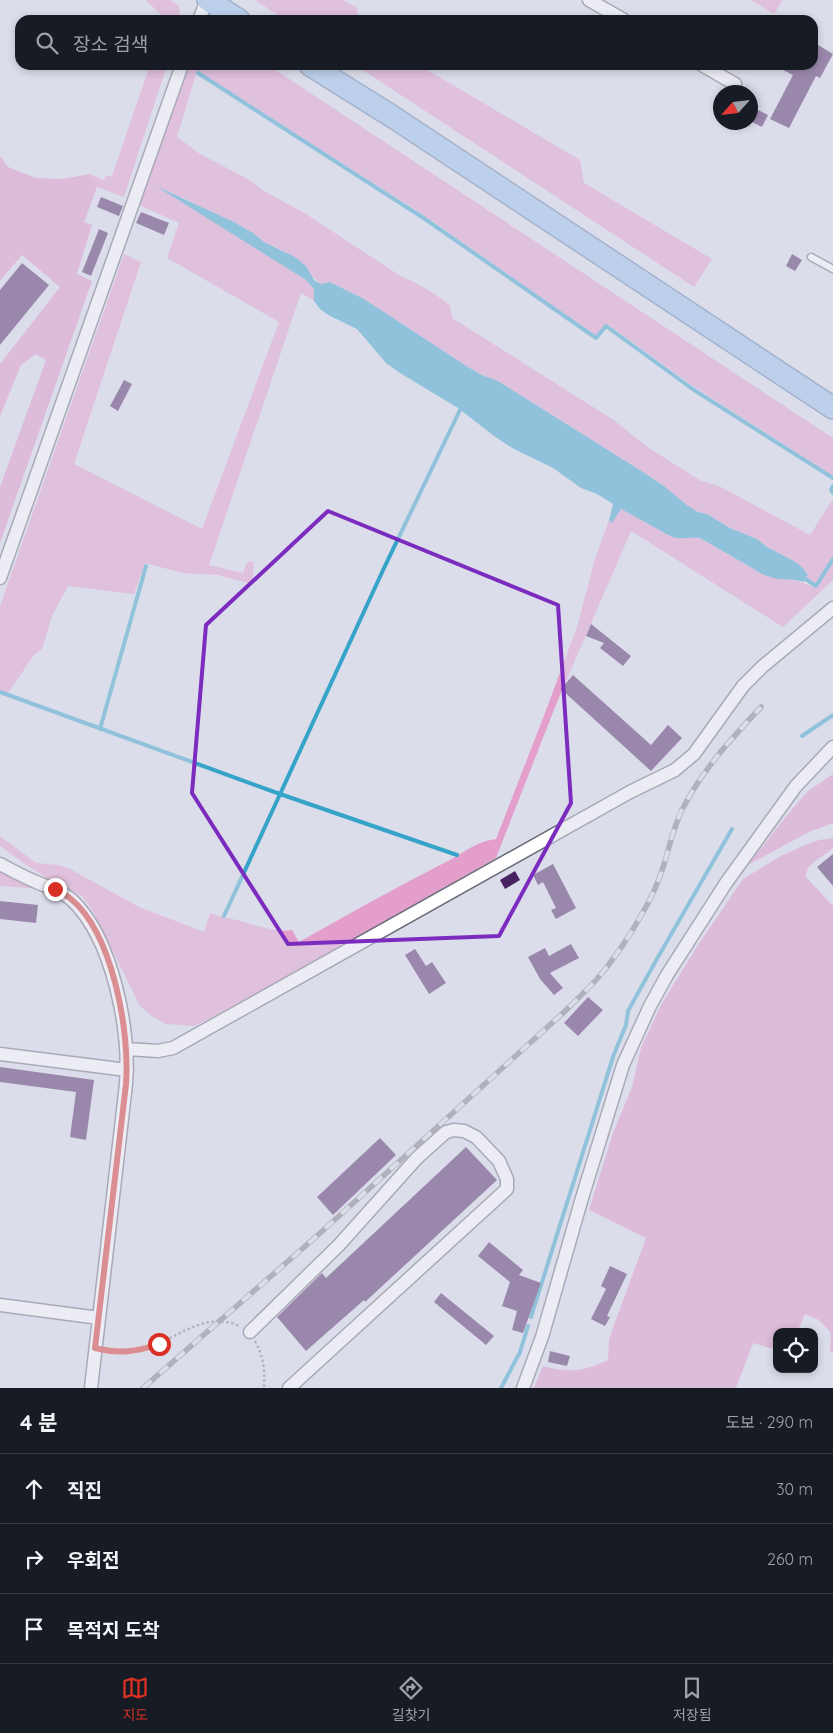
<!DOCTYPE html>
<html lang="ko">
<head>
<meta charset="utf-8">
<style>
  body { margin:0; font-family:Quicksand,"Noto Sans KR",sans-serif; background:#20242c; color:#f1f3f6 }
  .controls { position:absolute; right:15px; bottom:15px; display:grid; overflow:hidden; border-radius:10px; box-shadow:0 2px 8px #0003 }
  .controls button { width:45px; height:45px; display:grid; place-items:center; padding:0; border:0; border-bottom:1px solid #363941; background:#171b24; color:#f1f3f6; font:25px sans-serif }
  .compass { position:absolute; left:713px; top:85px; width:45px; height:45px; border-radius:50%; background:#171b24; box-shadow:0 2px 8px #0003; rotate:243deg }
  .stop { position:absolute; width:15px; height:15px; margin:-11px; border:4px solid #d93025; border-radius:50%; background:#fff }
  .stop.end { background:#d93025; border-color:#fff; box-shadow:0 1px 5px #0008 }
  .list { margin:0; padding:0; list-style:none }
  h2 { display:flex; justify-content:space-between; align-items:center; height:65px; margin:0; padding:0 20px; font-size:21px }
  h2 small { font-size:16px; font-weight:400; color:#9ea1a6 }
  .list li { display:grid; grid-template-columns:32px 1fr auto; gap:15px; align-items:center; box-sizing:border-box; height:70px; padding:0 20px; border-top:1px solid #363941 }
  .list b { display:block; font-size:19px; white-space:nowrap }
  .list em { font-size:16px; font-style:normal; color:#9ea1a6 }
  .icon { flex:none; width:28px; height:28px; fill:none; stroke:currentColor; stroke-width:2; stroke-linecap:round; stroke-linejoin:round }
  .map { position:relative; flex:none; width:833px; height:1388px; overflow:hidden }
  .search { position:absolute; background:#171b24; box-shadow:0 2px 8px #0003; left:15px; right:15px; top:15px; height:55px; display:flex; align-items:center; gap:12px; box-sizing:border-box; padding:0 18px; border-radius:15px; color:#9ea1a6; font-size:19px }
  .sheet { height:275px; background:#171b24 }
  nav { display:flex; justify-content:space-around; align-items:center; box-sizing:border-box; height:70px; border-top:1px solid #363941; background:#171b24; font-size:14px; color:#9ea1a6 }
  nav a { display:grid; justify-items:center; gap:2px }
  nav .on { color:#d93025 }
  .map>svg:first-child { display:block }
  .green { fill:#e39ecc }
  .forest { fill:#de93c6 }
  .water { fill:#36a3c8 }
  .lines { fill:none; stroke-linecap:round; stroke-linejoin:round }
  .stream { stroke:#36a3c8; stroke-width:4 }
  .building { fill:#492361 }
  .service-casing { stroke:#6a6b78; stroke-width:9 }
  .minor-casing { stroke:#6a6b78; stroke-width:15 }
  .trunk-casing { stroke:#6080a7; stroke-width:24 }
  .path { stroke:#82828c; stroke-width:2.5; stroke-dasharray:2.5 2.5; stroke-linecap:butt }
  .service { stroke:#fff; stroke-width:6 }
  .minor { stroke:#fff; stroke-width:12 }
  .trunk { stroke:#96beec; stroke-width:21 }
  .rail-casing { stroke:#7b7c85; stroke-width:5.5 }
  .rail { stroke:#dcddeb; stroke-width:4; stroke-dasharray:11; stroke-linecap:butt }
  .route { stroke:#d93025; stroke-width:6 }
  .marked { fill:none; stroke:#7b2cbf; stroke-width:4; stroke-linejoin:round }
</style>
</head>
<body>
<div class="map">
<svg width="833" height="1388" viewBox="0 0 833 1388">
  <rect width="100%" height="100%" fill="#dcddeb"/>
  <path class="green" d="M145,0H170L179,6L180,20H166V18C158,13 153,6 145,0Z
    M255,0H343L357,8L358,20H285Z
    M751,0H783L774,14Z
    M150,65H167L124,197L97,187L90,174L104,180L106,176H112Z
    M188,65H268L833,438V476L693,386L607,324L597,335H595L425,216L197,71L177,137L200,154L246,178L264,191L306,214L402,277C420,284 435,294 450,305L452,318L612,419L649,448L701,481L719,486L810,535L833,499V556L816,584L805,577L808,574L802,567L794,561L767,547L757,539L730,528L707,514L698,512L687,506L664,486L643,472L498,381L482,375L468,367L364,299L330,282L321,284L280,249L264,242L253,233L234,222L161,188L306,280L314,289V301L301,293L209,565L243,573L246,564L250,561L254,563L252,584L218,575L183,573L145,563L134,594L68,586L52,616L42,649L34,655L8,693L0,690V606L124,254L141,262L74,464L202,529L279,322L167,258L179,223L139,205Z
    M355,65H419L580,160L584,183L712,259L694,287Z
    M621,509L672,537C681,540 690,537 700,538L764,575L787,580H796L816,588L833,561V580L783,627L631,531L557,702L496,858L265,989L195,1026L166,1024L153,1017L140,1006L93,911L82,896L58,885L22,862L0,846V836L36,863L59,865L70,869L139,907L204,932L210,913C219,917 228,918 237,920C255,925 274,933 292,930L299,942C347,915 395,888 444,863C463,854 474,842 496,839L545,713L578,624L594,562L609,520L612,522Z
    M0,868L59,890L0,886Z"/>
  <path class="forest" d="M0,156L8,167L36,178L62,179L90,174L97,187L84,222L92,225L77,274L92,281L0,543V487L46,360L36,354L21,365L0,416V364L60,287L22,255L0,281Z
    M833,774V823L809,832L748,865L788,814L808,791Z
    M833,838V848L809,866L805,876L833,906V1353L830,1351L831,1333L819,1320L805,1314L797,1332H777V1350L753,1343L736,1388H534L543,1366C570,1373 582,1372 608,1360L609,1339L646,1238L589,1210L613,1133L632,1087L641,1048L661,1005L698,945L743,879L779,857L805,845L819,840Z"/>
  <path class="water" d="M156,186L234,222L253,233L264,242L295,257L306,266L314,280L321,284L330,282L364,299L468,367L482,375L498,381L643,472L664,486L688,506L698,512L707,514L730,528L757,539L767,547L794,561L802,567L808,575L804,578V582L796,580L777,579L764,575L700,538C690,537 681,540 672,537L621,509L612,523L609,520L613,504L597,494L581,488L553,468L512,448L494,436L458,408L400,373L386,363L357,329L330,316L320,309L314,301V289L306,280Z"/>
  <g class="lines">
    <path class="stream" d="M198,73L425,219L596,338L606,326L694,390L833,478
      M833,486L831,490L833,493
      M804,578L816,586L833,559
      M0,692L280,794L457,855
      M100,729L146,566
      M802,736L833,715
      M224,916L384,568L460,410
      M531,1317L614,1054L626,1025L628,1011L658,957L732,829
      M501,1388L520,1352L528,1326"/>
  </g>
  <path class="building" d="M813,42L833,54L820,78L816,76L789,128L770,119L793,75L773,65H813Z
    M750,106L768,115L762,127L750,121Z
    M101,197L123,206L119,216L97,207Z
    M141,212L169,223L164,235L136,223Z
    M99,229L108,233L91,276L82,272Z
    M792,254L802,260L795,271L786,266Z
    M22,263L49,285L0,345V290Z
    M124,380L132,384L118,411L110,406Z
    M591,624L631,656L623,666L600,648L604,643L586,636Z
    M573,675L651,745L668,725L682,738L651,771L561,689Z
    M833,854V886L817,867Z
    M553,864L576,908L556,919L551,910L556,908L543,882L538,885L533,875Z
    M515,871L520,880L505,889L500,880Z
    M0,901L38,905L36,923L0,919Z
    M571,944L579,958L550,973L563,988L554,995L540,979L528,957L545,948L549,956Z
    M415,949L426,966L432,962L446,983L429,994L405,955Z
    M588,997L603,1010L578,1036L564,1023Z
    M0,1067L94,1080L86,1140L70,1137L76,1092L0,1082Z
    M380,1138L396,1155L333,1215L317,1197Z
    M466,1147L497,1180L365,1302L364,1300L306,1351L277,1317L322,1273L326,1278Z
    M489,1242L523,1270L519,1275L541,1283L523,1333L512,1330L517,1311L502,1306L510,1282L478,1256Z
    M610,1266L627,1274L607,1316L610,1317L605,1326L591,1319L606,1289L601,1286Z
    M441,1293L494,1336L486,1345L434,1302Z
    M550,1351L570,1356L567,1366L548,1362Z"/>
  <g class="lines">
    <g class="service-casing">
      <path id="service" d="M811,257L833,269"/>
    </g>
    <g class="minor-casing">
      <path id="minor" d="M589,0L624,20
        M199,20L207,0
        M702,65L735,84
        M0,578L182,65
        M0,864C11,870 22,876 34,881C47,887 61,890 72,900C113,939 130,1030 126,1084L91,1388
        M127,1049L158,1051L173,1048L630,792L675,770L694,754L743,686L762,667L833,608
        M0,1054L127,1070
        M0,1305L99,1318
        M250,1332L339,1245L417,1158L446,1132L454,1130L464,1131L476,1137L499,1161L507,1179V1189L289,1388
        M523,1388L542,1337L582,1198L623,1065L650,1006L667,975L726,883L796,786L833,747"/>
    </g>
    <g class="trunk-casing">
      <path id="trunk" d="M208,0L239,20
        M310,65L393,117L833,408"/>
    </g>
    <path class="path" d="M255,1341C264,1357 265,1371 264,1388
      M107,1351C123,1354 144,1350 159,1343C185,1332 210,1312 239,1326"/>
    <use href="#service" class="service"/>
    <use href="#minor" class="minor"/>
    <use href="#trunk" class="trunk"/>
    <g class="rail-casing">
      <path id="rail" d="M143,1388L318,1235L562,1014C573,1003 586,991 597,979C619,954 647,910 659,879C668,856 671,832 682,810C702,770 731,739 761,707"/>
    </g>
    <use href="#rail" class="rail"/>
  </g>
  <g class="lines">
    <path class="route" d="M55,889C60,892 66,895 71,899C113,934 130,1032 126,1084L95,1348C119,1354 136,1352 159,1344"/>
  </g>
  <path d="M0 0H833V1388H0ZM328,511L558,605L571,803L499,936L288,944L192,793L206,625Z" fill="#dcddeb" fill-opacity=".55" fill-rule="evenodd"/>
  <path class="marked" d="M328,511L558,605L571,803L499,936L288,944L192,793L206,625Z"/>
</svg>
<div class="controls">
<button><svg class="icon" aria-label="locate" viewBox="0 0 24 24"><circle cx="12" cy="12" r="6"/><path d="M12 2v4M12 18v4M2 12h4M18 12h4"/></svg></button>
</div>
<svg class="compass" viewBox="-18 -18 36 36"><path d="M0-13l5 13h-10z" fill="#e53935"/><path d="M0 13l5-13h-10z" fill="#9ea1a6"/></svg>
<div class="stop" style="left:159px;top:1344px"></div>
<div class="stop end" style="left:55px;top:889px"></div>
<div class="search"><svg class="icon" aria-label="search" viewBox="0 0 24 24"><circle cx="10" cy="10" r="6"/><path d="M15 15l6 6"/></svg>장소 검색</div>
</div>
<section class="sheet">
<h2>4 분<small>도보 · 290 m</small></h2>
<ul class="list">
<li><svg class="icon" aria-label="ahead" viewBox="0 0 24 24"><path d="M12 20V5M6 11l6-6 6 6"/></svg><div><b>직진</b></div><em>30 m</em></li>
<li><svg class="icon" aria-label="right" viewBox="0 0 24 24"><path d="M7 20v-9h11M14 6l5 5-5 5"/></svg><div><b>우회전</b></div><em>260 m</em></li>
<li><svg class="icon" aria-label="arrive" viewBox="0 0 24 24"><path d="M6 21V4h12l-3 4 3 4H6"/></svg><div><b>목적지 도착</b></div></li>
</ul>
</section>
<nav>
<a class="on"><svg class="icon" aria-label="map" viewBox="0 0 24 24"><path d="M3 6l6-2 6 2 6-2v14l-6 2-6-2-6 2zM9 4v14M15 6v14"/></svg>지도</a>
<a><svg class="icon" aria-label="directions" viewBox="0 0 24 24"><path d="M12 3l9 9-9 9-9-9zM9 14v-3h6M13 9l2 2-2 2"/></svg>길찾기</a>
<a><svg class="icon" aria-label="saved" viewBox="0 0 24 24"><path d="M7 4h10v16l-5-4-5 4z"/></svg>저장됨</a>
</nav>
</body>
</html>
